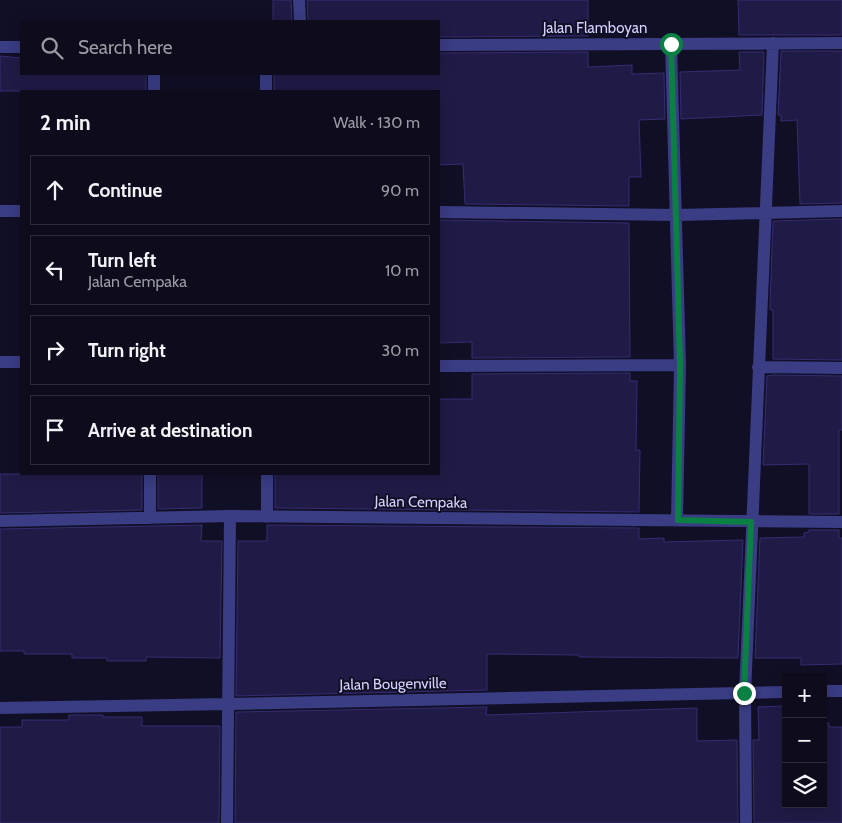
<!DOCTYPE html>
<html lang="en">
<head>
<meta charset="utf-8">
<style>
  body { margin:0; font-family:Cabin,sans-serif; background:#1b1929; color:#f1f3f6 }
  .controls { position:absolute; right:15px; bottom:15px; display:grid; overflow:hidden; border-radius:0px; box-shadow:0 2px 12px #0003 }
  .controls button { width:45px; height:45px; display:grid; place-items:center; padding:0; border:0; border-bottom:1px solid #2d2b3b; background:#0d0b1c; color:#f1f3f6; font:25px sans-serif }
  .stop { position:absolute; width:15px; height:15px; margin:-11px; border:4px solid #0b8043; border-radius:50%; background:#fff }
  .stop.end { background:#0b8043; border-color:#fff; box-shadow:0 1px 5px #0008 }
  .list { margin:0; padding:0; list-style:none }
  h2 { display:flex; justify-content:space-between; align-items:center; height:65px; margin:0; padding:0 20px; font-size:21px }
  h2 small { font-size:16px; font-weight:400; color:#9a9ba3 }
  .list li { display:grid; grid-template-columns:32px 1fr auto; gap:15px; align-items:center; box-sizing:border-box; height:70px; margin:0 10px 10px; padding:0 10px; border:1px solid #2d2b3b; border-radius:0px }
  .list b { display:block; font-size:19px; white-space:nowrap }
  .list p { margin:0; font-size:16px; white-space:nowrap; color:#9a9ba3 }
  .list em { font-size:16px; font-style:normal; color:#9a9ba3 }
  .icon { flex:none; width:28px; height:28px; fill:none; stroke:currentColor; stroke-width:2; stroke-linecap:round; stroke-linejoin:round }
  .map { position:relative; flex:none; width:842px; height:823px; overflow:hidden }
  .search { position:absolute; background:#0d0b1c; box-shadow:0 2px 12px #0003; left:20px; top:20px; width:420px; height:55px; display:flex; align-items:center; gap:12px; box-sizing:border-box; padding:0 18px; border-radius:0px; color:#9a9ba3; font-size:19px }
  .panel { position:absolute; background:#0d0b1c; box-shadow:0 2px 12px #0003; left:20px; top:90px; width:420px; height:385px; border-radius:0px }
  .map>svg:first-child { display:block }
  .building { fill:#201b46; stroke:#352d72 }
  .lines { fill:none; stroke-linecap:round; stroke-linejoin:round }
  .street { stroke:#3a3c84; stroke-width:12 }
  .route { stroke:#0b8043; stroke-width:6 }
  .labels { text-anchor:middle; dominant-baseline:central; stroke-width:4; stroke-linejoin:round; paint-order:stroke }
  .street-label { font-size:15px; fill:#d4d3ff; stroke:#110f25 }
</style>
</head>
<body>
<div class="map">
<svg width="842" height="823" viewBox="0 0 842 823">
  <rect width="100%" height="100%" fill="#110f25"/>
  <path class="building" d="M273,0H291L292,21H273Z
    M307,0H588V36L439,37V21H308Z
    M738,0H842V35H739Z
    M781,51H842V203L800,204L797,120L781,121V115H778Z
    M588,52V67L632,65V74L664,73L665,119L639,120L641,177H629V206L465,204L463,164L439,165V91H274V74H439V53Z
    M739,52H764L762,115L681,119L680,72L740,70Z
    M0,56L21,58V74H146V91H0Z
    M842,219V360L773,359V310H770V305L773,221Z
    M439,220L629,223L630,357L472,358V342L439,343Z
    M630,373V381H637L636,450H640L639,512L275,508V474H439V399H472V374Z
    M773,375L842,376V430H839V514H809V464L763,465L767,376Z
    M0,474H142V510L0,513Z
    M158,474H202V508L158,509Z
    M202,525L201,541H222L220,658L146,657V661H107V658H72V654H24V651H0V529Z
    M267,525L639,528V539L664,538V542L743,540L738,658L579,657V655L487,654V690L236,696L238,541H267Z
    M809,530H839V538H842V664L801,665V658H755L760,538L804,537V533L809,532Z
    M786,706V804H823V723H829V727H842V823H754L753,740H759L758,707Z
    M487,707L486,715L697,708V741L737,740L738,823H235L236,712Z
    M69,715H103V717H142V726H220L219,823H0V727H22V720H69Z"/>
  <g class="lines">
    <path class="street" d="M299,0L300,21
      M439,45L842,43
      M0,47H21
      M266,74V91
      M154,91V74
      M0,211H21
      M439,212L676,215L842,211
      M0,362H21
      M439,366L680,365L671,44
      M758,367L842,368
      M267,474V517
      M150,518V474
      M677,520L680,365
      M0,521L230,516L842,522
      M823,691H842
      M0,708L228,704L786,692
      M227,823L230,516
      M746,823L745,693L773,43"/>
  </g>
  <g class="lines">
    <path class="route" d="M671,44L680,365L678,520L751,522L744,693"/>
  </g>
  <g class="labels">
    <g class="street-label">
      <text x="595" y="28">Jalan Flamboyan</text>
      <text transform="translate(421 502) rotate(1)">Jalan Cempaka</text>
      <text transform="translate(393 684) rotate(-1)">Jalan Bougenville</text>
    </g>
  </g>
</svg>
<div class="controls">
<button>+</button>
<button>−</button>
<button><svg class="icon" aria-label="layers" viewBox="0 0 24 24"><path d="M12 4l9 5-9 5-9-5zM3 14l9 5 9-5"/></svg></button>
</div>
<div class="stop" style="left:671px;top:44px"></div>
<div class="stop end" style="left:744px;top:693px"></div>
<div class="search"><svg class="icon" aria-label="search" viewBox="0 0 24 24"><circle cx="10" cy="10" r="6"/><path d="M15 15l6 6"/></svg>Search here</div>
<section class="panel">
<h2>2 min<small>Walk · 130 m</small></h2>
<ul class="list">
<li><svg class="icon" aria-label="ahead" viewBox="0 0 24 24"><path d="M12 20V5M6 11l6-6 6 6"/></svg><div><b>Continue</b></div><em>90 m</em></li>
<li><svg class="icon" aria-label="left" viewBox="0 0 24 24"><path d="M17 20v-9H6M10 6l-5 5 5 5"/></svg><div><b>Turn left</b><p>Jalan Cempaka</p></div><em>10 m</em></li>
<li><svg class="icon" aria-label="right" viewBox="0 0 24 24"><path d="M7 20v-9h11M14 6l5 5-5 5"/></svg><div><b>Turn right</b></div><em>30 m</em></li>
<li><svg class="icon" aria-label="arrive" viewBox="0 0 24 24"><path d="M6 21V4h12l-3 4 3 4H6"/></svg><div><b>Arrive at destination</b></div></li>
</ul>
</section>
</div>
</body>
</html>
